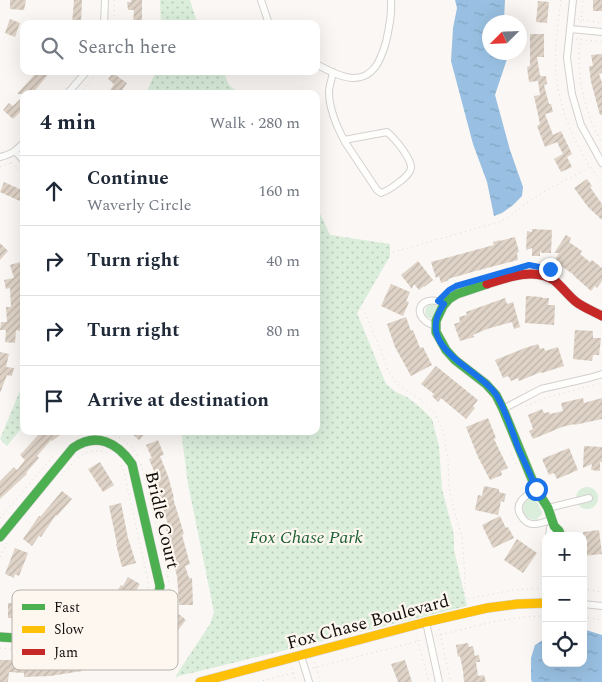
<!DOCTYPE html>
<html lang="en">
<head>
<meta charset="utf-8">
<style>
  body { margin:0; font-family:Spectral,serif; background:#f6f6f7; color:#1f2937 }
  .controls { position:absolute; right:15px; bottom:15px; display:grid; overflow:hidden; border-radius:10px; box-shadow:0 5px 20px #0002 }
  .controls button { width:45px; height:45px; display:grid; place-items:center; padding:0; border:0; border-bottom:1px solid #e0e1e3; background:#fff; color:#1f2937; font:25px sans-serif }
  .compass { position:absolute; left:482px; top:15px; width:45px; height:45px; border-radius:50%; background:#fff; box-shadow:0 5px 20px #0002; rotate:246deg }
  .stop { position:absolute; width:15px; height:15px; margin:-11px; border:4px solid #1a73e8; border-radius:50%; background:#fff }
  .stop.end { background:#1a73e8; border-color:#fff; box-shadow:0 1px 5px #0008 }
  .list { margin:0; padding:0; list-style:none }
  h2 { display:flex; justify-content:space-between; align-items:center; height:65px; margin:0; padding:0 20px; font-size:21px }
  h2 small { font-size:16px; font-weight:400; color:#747a83 }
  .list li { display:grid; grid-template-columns:32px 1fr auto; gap:15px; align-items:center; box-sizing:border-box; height:70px; padding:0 20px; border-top:1px solid #e0e1e3 }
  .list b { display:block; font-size:19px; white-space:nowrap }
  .list p { margin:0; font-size:16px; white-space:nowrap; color:#747a83 }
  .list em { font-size:16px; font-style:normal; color:#747a83 }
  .icon { flex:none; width:28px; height:28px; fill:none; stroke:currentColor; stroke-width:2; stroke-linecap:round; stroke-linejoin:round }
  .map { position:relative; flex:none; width:602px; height:682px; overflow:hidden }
  .search { position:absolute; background:#fff; box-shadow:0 5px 20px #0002; left:20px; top:20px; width:300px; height:55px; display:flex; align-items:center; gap:12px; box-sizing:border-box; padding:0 18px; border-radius:10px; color:#747a83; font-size:19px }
  .panel { position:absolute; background:#fff; box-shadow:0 5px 20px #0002; left:20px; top:90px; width:300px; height:345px; border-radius:10px }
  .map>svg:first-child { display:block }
  .grass { fill:#dbeedc }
  .park { fill:url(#park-dots) }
  .water { fill:url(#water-ripples) }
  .building { fill:url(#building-hatch) }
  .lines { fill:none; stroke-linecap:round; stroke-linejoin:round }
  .street-casing { stroke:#d4d1cf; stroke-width:8 }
  .fast-casing { stroke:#d4d1cf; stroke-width:10 }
  .slow-casing { stroke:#d4d1cf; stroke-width:10 }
  .jam-casing { stroke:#d4d1cf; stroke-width:10 }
  .path { stroke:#dbdad9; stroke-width:1; stroke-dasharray:1 4; stroke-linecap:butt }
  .street { stroke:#fefefd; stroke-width:6 }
  .fast { stroke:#4caf50; stroke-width:9 }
  .slow { stroke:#ffc107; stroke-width:9 }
  .jam { stroke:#c62828; stroke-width:9 }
  .route { stroke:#1a73e8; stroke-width:6 }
  .labels { text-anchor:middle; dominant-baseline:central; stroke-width:4.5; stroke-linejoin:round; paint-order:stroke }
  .street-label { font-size:18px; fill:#100d0b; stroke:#fef7f0 }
  .park-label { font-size:18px; font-style:italic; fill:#1c6033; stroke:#fef7f0 }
  .key { fill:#fef7f0; stroke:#b7b1ab; stroke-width:1 }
  .key-label { font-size:14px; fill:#100d0b }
</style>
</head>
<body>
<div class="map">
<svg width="602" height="682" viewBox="0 0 602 682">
  <defs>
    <pattern id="park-dots" width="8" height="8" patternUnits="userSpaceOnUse" patternTransform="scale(1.25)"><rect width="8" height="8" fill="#dbeedc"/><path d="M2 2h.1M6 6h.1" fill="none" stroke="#bbcbbb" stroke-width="1.8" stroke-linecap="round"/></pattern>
    <pattern id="water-ripples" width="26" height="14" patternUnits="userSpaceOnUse" patternTransform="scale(1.25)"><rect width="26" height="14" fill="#99c0e2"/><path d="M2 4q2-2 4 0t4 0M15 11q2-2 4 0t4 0" fill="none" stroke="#83a4c1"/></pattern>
    <pattern id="building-hatch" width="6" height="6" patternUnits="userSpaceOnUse" patternTransform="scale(1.25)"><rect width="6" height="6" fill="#dfd3c7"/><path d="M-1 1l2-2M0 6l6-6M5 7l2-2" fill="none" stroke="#beb4aa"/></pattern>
  </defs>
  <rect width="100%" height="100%" fill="#faf7f4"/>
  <path class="grass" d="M433,304L438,306L433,318H428L425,314C425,307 427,305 433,304Z
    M576 498a11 11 0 1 1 22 0a11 11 0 1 1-22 0Z
    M530,498L534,499L537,501L542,512V514L536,520C525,519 521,513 524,503Z"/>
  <path class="park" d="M160,0H190L196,19L200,24H161Z
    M156,71H223L229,85L240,94H151L147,91Z
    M316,205L330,235L390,244V256L357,313L386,384L396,392L407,397L421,408L432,419L439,446L442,489L454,535V550L467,606L175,677L210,624L214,612L188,484L181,431H316Z
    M24,381V425L7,446L0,439Z"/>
  <path class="water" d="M455,0H505L504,19L505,22H490V52L509,53L495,95L510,150L523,187L522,196L513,205L502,213L494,216L487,182L473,144L451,61L453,28L457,8Z
    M583,629L602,635V682H532L531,679V658L535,645L546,638V663H583Z"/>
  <path class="building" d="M10,0H26L24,10L10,9Z
    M74,0H82L81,24H72Z
    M131,0H142V24H133L134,10H128L127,2H131Z
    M593,0H602V11H593Z
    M538,1L549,2L547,23L536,22Z
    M10,19L20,23L15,37L5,33Z
    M530,34H544V57H537L540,76H546L547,84L544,85L549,104H551L553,112L545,114L553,135L561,131L572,154L567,157L572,167L561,172L554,159L563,154L557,142L545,147L537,126L540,124L534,96L540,95L538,81L529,82L527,67L530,66Z
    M602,54V73L599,74L602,83V115H600L591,82L589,66H593L591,55Z
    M38,71H51L32,94H17Z
    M113,73L127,83L119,94H108L114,84L108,79Z
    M24,95V108L13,119L3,110L9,103L13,106Z
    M587,179L592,186L590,187L602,204V220L588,207L574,188Z
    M4,182L24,191V197L22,202L0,192Z
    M532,229L552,230L551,253H542L540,251V256H532V248L526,250L527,231L532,232Z
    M566,235L571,238L569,242L582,251L580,254L590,262L592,260L602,268V281L597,288L595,286L591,291L573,275H574L554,261L559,253H554Z
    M515,237L519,252L517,253L518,260L472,272L448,279L449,280L441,283L439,276L436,278L431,262L494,245L493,242L500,240V241Z
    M0,243L8,251L0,260Z
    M418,261L433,280L424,287V286L419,290L414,284L412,289L401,275Z
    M20,262L24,275V282L21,283L22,315L20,331L16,330L15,343L5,342L6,330H0L1,322H7L6,307H11L10,288L6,289L4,280L14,278L10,265Z
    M391,284L410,292L406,301L409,302L403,316L381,306Z
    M526,296L542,297V298H549L548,305H555L554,325L525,323Z
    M505,298L507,304L513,302L520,327L514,329L512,322L487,329L473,335L474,337L460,341L454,324L460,322L459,317L467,315L466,312Z
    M406,317L411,331L413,330L420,348L423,347L432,365L411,376L395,347L387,324Z
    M575,330L593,331V338H601L599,355H593L592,361L573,359Z
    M538,344L540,349L544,348L545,351L558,347L564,366L542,373L541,372L519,381L518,378L511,381L508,376L503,378L495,360L525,348Z
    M0,352L9,354L6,367L14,368L12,376L7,375L0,393Z
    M436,366L478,400L473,406L475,408L466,419L441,398L438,402L432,396L434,394L421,384Z
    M583,398L584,403L602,398V419L574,425V424L562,427L533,439L529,431L533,429L528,415L542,409L544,413L549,412L550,414L563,411L561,403Z
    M488,418L496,438L494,439L508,468L501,471L502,475L490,480L478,457L466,427Z
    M42,431H65L52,441L51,440L37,456L39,458L26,473L27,474L0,499V481L14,467L17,470L25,460L20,455Z
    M129,431H147L139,440Z
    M158,440L164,455L160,456L168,476L174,498H173L184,534L182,535L190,564L185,566L189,578H192L193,605H179L177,576L172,558L175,557L165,526L168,525L154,479L157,478L149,459L152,458L146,445Z
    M584,446L602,447V462H600V471L591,470L592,464L583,468Z
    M569,448L578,470L557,479L554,473L549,475L542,459Z
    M100,462L114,485L103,492L88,469Z
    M484,486L499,489V492L506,494L504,502L501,501L498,515L475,510L478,495L482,496Z
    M62,491L72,499L57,516L56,515L41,537L39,536L32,546L23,539L39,516H41Z
    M121,503L128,538L136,563L122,567L116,544H117L109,506Z
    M500,516L506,528L508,527L514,538L493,548L482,525Z
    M599,530L602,554L583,556V532Z
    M517,539L537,553L523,573L504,560Z
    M15,548L28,553L19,576L15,574L14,578L5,574Z
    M128,577L140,584L128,604L114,596L121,585L123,586Z
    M104,596L107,609L83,615L46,622V619L8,618V603L35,604V611L67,605L68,609L81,606L80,602Z
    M175,611L186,620L171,639L160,630Z
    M148,638L151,646L148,647L150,651L127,658V657L94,665L93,664L82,666V671L50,676L24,677V673L9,672L8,682H0V660H13V662L35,661V663L58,662V661L91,656V652L99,650V652L118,648Z
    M468,643L469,647L473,646L475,656L479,655L480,662H476L478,676L484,675L486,682H464L463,671L460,656L458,657L456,645Z
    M405,660L412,682H398L391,664Z"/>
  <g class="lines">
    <g class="street-casing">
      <path id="street" d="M261,0L269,24
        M573,0L567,58L572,94L581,125L602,163
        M104,24L105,0
        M570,29L602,32
        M316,64C327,70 340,77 352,78C374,79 381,59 386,42C389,28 392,15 391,0
        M333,72C332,79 329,86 329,92C329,108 338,129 345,142L377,190L381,193C387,191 393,187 398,183C415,171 414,166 403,150C398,143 393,137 387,132L344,140
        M67,94L87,71
        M15,151L24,161
        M0,157C12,154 16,151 24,142
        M436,326C409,319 418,291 445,304
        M503,409L541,389L589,378L602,374
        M536,489C526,495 512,504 522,517C524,521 527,523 532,524C538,525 546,521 552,520
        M548,508L589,498
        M549,536L550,528L554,526
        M583,604L602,606
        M426,622L439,682
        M301,656L309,682"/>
    </g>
    <g class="fast-casing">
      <path id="fast" d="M487,284L457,294L449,299L443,306L436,321V332L446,350L455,360L486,384L496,395L503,409L536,489L548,508L554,526L559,531L561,536
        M0,537L73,448C96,432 117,442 132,464L160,586L158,598L153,608L145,615L134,621L77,635L47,640L0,637"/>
    </g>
    <g class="slow-casing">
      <path id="slow" d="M200,682L426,622L487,608L518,604L546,603"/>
    </g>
    <g class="jam-casing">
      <path id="jam" d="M487,284C508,277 536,267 555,281C562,287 568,295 575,301C582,307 593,311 602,316"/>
    </g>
    <path class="path" d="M114,0V24
      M561,0C558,24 554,49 556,73C560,113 577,152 602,182
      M578,19L602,23
      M581,22L583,0
      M580,38C576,75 584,112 602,143
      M576,39L602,42
      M80,94L99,71
      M11,162L24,177
      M0,167L11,163
      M336,278L364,311L379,346L388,370L396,383L419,399L435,414L444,433L448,460L449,487L455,514L462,536L465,577L464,591L467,599
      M316,288L331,281L366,261L387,254L499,222L509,217L525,204L545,191L590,167
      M526,406L545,398L602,383
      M110,433C123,438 132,446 139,458
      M511,454L517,466
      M141,464L166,566L169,584
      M121,465L124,472L148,581C149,599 143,607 126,613
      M61,476C75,461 84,445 107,453
      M536,506L540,516
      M0,518L55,454
      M0,557L7,543
      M544,588L545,542
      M583,589L602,592
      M424,591L457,599H467L513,590L546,588
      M583,617L602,620
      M439,629L451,682
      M416,635L429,682
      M436,636C472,627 508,616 546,616
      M0,648C18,650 36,652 54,650C73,648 92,642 110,637C122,634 136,633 147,626C160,619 169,603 169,588
      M315,662L320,682
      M292,668L296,682
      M313,668L423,640
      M258,682L297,672"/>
    <use href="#street" class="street"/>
    <use href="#fast" class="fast"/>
    <use href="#slow" class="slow"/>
    <use href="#jam" class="jam"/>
  </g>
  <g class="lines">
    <path class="route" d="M536,489C531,475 525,463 519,450C512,432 507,413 497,396C480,368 412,348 444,304L438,301L449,290L456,286L529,265L550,269"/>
  </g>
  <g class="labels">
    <g class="street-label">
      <text transform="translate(162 520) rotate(77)">Bridle Court</text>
      <text transform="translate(368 622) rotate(-15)">Fox Chase Boulevard</text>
    </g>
    <g class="park-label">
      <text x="306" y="537">Fox Chase Park</text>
    </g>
  </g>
  <rect x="12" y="590" width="166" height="80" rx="8" class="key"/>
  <rect x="22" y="604" width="23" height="6" fill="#4caf50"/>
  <rect x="22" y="626" width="23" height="7" fill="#ffc107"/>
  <rect x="22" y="649" width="23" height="6" fill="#c62828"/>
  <g class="key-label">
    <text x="54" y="612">Fast</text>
    <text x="54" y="634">Slow</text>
    <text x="54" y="657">Jam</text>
  </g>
</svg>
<div class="controls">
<button>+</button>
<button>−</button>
<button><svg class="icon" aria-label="locate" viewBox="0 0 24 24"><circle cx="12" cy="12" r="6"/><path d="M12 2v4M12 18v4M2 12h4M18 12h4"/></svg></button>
</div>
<svg class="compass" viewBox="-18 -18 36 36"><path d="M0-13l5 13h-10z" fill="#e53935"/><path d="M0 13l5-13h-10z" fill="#747a83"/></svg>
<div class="stop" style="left:536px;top:489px"></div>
<div class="stop end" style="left:550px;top:269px"></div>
<div class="search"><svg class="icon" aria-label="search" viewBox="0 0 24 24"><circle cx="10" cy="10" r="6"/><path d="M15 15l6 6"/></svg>Search here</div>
<section class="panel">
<h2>4 min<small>Walk · 280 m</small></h2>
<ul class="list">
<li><svg class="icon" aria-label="ahead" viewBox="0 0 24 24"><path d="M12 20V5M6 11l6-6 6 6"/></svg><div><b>Continue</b><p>Waverly Circle</p></div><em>160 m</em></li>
<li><svg class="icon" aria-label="right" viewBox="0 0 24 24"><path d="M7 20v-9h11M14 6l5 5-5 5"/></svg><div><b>Turn right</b></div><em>40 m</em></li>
<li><svg class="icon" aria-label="right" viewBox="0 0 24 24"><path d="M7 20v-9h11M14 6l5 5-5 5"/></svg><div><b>Turn right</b></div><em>80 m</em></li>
<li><svg class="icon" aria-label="arrive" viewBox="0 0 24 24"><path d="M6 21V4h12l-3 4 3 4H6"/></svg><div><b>Arrive at destination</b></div></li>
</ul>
</section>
</div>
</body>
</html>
